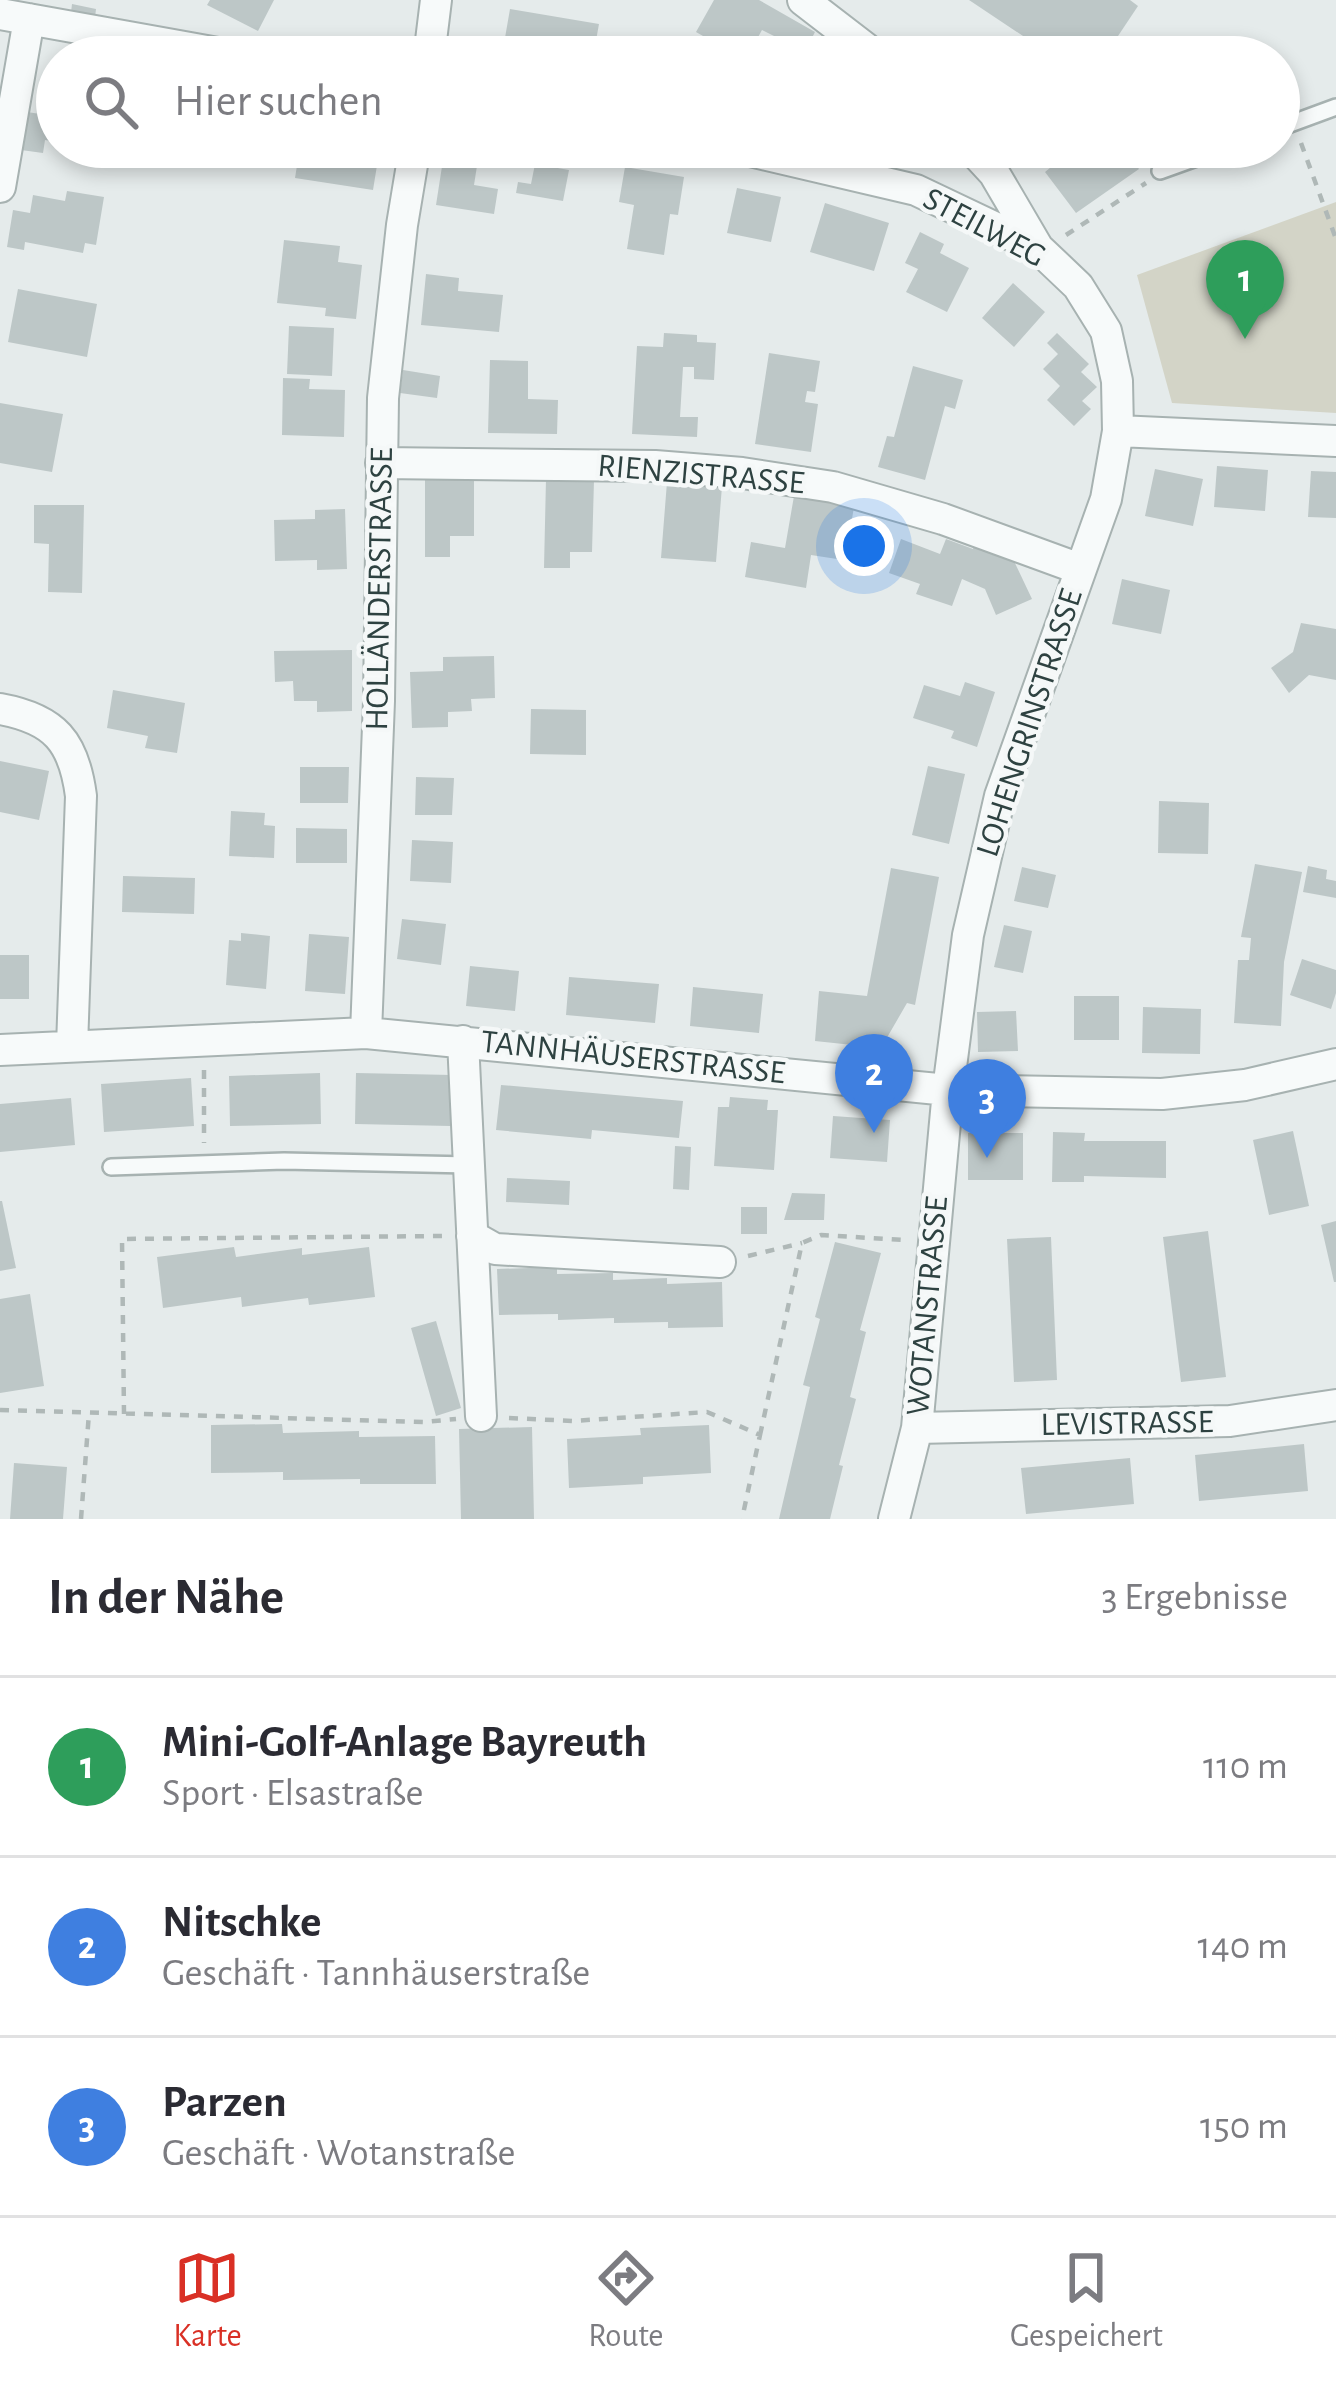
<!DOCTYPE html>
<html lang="de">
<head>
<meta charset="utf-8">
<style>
  body { margin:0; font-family:"Alegreya Sans",sans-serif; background:#f7f7f7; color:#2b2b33 }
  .you { position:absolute; left:864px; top:546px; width:42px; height:42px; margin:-30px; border:9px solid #fff; border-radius:50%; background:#1a73e8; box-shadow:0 0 0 18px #1a73e833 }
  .badge { display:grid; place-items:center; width:78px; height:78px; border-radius:50%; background:#d93025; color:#fff; font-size:39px; font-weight:700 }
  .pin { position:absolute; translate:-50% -99px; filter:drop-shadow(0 3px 6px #0008) }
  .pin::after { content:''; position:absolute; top:63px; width:42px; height:36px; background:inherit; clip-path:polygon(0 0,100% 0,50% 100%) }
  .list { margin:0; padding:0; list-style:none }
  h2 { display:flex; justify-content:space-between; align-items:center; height:156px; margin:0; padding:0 48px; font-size:51px }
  h2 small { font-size:39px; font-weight:400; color:#7c7c81 }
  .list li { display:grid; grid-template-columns:78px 1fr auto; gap:36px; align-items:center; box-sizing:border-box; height:180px; padding:0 48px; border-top:3px solid #e1e1e2 }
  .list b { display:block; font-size:45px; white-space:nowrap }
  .list p { margin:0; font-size:39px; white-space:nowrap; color:#7c7c81 }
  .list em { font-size:39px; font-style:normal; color:#7c7c81 }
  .icon { flex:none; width:66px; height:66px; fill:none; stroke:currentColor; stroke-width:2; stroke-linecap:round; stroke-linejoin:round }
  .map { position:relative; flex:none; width:1336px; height:1519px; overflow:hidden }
  .search { position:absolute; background:#fff; box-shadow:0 6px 18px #0003; left:36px; right:36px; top:36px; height:132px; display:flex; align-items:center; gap:30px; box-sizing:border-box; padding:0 42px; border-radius:66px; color:#7c7c81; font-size:45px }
  .sheet { height:696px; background:#fff }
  nav { display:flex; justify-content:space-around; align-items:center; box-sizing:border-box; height:168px; border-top:3px solid #e1e1e2; background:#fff; font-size:33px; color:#7c7c81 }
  nav a { display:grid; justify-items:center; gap:6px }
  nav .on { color:#d93025 }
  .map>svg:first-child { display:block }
  .green { fill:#d3d4c7 }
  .building { fill:#bdc7c7 }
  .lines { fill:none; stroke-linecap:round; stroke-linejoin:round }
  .service-casing { stroke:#a7b2b1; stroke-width:20 }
  .minor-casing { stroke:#a7b2b1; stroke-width:34 }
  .path { stroke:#afb8b7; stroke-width:4.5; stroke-dasharray:9 9; stroke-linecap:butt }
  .service { stroke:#f7fafa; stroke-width:15 }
  .minor { stroke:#f7fafa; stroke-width:30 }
  .labels { text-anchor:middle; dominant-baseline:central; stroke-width:9; stroke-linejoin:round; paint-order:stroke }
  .street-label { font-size:33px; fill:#2e4241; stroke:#f5f8f8 }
</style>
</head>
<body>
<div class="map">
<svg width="1336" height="1519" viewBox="0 0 1336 1519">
  <rect width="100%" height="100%" fill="#e5ebeb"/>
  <path class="green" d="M1336,202V413L1172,403L1137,275Z"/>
  <path class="building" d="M210,0H274L258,31L207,5Z
    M714,0H759L815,32L802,57L778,44L780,39L762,30L747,57H740L696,32Z
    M969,0H1130L1138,6L1104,57H1026L1035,44Z
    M72,4L96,9L94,26L70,21Z
    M510,9L599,24L593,57L502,55Z
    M50,94L57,95V142L45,140L43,153L21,150L27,112L47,115Z
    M94,147H119L116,165L92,162Z
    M300,147H380L373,190L295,178Z
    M445,147H480L474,185L498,189L494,214L436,205Z
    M1044,147H1123L1139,169L1076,213L1045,172L1061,159Z
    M535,164L569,170L563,201L516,193L518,182L531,184Z
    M625,167L684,177L678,215L670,214L664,255L627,249L634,205L619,202Z
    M737,188L781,197L771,242L727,233Z
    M67,191L104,197L96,245L85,243L83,253L25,242L24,250L7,247L13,210L30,213L33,195L65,201Z
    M825,203L889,223L874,271L810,252Z
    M920,232L944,244L940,253L969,268L947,312L906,292L918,269L905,263Z
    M284,240L340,246L338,262L362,265L356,319L325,316L326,308L277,303Z
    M426,274L459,278L458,291L503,295L499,332L421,325Z
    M1013,283L1045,312L1014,347L982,318Z
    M18,289L97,304L87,357L8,342Z
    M289,326L334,328L332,376L287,374Z
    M664,333L697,335V342L716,343L714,380L694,379V367H683L680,417H698L697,437L632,434L637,346L663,347Z
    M1057,333L1089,364L1081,372L1097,387L1082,401L1091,409L1074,426L1047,400L1060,386L1043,369L1058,354L1047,343Z
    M769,353L820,361L815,392L807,391L805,402L818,404L811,452L755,444Z
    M490,360L528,361V399L558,400L557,434L488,433Z
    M913,366L963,380L955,409L945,406L925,480L878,467L887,436L894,437Z
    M403,370L440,376L437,398L400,393Z
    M283,378L310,379L309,389L345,390L344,437L282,435Z
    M0,403L63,414L52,472L0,463Z
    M1217,466L1268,470L1265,511L1214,507Z
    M1155,469L1203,479L1193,526L1145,516Z
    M1311,471L1336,472V518L1308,517Z
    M425,475L474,476V536H450V557H425Z
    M546,479L594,480L592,552H570V568H544Z
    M667,482L722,486L716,562L661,558Z
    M794,496L854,507L848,542L840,540L837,559L811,555L806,588L745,577L751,542L785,548Z
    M34,505H84L82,593L48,592L49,544L34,543Z
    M345,509L347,569L317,570V560L275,561L274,520L315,519V510Z
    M901,539L940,554L946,539L973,549L974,545L1013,559L1032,599L996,615L985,589L962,579L952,606L916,594L920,584L889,573Z
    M1122,579L1170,590L1161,634L1112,624Z
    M1301,623L1336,629V680L1309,675L1289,693L1271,668L1293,652Z
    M352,650V711L317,712V701H294L293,681L275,682L274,651Z
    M494,656L495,698L471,699L472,711L448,712V727L412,728L410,672L443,671V657Z
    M965,682L995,692L977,747L951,738L954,731L913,718L924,685L960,696Z
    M113,690L185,703L177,753L145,748L148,736L107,728Z
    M531,709L586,710V755L530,754Z
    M0,761L49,771L39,820L0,812Z
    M928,766L965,774L949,844L912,835Z
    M300,767H349L348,803H300Z
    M416,777L454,778L452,815H415Z
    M1159,801L1209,803L1208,854L1158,853Z
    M231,811L265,813L264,825L275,826L274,858L229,856Z
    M296,828L347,829V863H296Z
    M412,840L453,842L451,883L410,881Z
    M1255,864L1302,872L1284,962L1281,1026L1234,1023L1238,960H1249L1251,938L1241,937Z
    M1308,866L1327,870L1326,879L1336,881V898L1303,892Z
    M1022,867L1056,875L1048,908L1014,901Z
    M891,868L939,877L915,1005L907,1003L881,1048L815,1041L819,991L867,996Z
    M123,876L195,878L194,914L122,912Z
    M402,919L446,924L441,965L397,959Z
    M1004,925L1032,931L1023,973L994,967Z
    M241,933L270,936L266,989L226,985L229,940L241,941Z
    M309,934L349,937L345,994L305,991Z
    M0,955H29V999H0Z
    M1302,959L1336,970V993L1331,1009L1290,995Z
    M470,966L519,971L515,1011L466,1006Z
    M569,977L659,984L655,1023L566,1015Z
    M693,987L763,994L759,1033L690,1026Z
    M1074,996H1119V1040H1074Z
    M1143,1007L1201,1009L1200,1054L1142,1053Z
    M1016,1011L1018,1051L978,1052L977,1012Z
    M320,1073L321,1124L230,1126L229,1076Z
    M356,1073L452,1075L451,1126L355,1124Z
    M191,1078L194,1126L104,1132L101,1084Z
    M501,1085L683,1101L679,1138L592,1130L591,1139L496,1130Z
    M730,1097L768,1100L767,1110H778L774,1170L714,1166L718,1107H729Z
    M71,1098L75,1145L0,1152V1104Z
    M833,1116L890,1120L887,1162L830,1158Z
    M1293,1131L1309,1206L1269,1215L1253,1140Z
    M1053,1132L1085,1133L1084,1141H1166V1178L1084,1176V1182H1052Z
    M968,1133H1023V1180H968Z
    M675,1146L691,1147L689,1190L673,1189Z
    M507,1178L570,1181L569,1205L506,1202Z
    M792,1193L825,1194L824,1220H784Z
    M0,1201H2L16,1268L0,1271Z
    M741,1207H767V1234H741Z
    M1336,1221V1282H1334L1321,1225Z
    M1208,1231L1226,1377L1181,1382L1163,1237Z
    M1051,1237L1057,1380L1014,1382L1007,1239Z
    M835,1242L881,1253L860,1330L866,1332L850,1397L856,1399L839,1465L843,1466L830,1519H779L810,1387L803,1385L820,1319L815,1317Z
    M234,1247L236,1257L302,1248V1255L369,1247L375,1297L309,1305L308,1298L242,1307L241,1297L163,1308L157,1257Z
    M557,1267V1274L613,1273V1280L667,1278V1284L722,1282L723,1327L668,1328V1322L614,1323V1318L558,1320V1314L499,1315L497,1269Z
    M30,1294L44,1386L0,1393V1299Z
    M436,1321L461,1408L436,1416L411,1328Z
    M282,1424L283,1433L359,1431V1437L435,1436L436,1484H360V1479L283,1480V1472L211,1473V1425Z
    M709,1425L711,1473L643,1477V1484L569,1488L567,1439L641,1435L640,1428Z
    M532,1427L534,1519H461L459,1429Z
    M1304,1444L1308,1491L1199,1501L1195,1455Z
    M1130,1458L1134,1504L1026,1514L1021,1468Z
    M14,1463L67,1467L63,1519H10Z"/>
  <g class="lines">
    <g class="service-casing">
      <path id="service" d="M1279,128L1336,107
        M1160,171L1227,147
        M111,1167L284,1161L469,1165"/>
    </g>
    <g class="minor-casing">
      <path id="minor" d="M803,0L877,57
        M0,14L240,57
        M429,57L436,0
        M733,147L916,190L1038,248L1078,286L1106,331L1117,381L1118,431L1106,499L1000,796L968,935L948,1090L917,1428L894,1519
        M970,147L994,173L1038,248
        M0,187L29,19
        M1118,431L1336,441
        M381,463L655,466L742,473L833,487L943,519L1080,569
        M0,709C55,719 74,742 81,796L72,1046
        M366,1033L379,701L383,398L402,225L415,147
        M463,1041L481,1416
        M0,1050L366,1033L948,1090L1162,1094L1245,1085L1336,1064
        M472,1236L495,1249L720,1262
        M917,1428L1230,1421L1336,1405"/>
    </g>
    <path class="path" d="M1301,143L1336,239
      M1066,235L1146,183
      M204,1070V1143
      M748,1256L802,1243
      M0,1410L425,1422L456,1419
      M124,1414L122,1239L446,1236
      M509,1418L573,1421L707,1412L760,1435L742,1519
      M760,1435L802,1243L821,1235L904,1240
      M81,1519L89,1413"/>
    <use href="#service" class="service"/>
    <use href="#minor" class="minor"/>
  </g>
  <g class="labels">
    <g class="street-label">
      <text transform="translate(984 228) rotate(28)">STEILWEG</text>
      <text transform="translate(701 475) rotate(5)">RIENZISTRASSE</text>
      <text transform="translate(380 589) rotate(-89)">HOLLÄNDERSTRASSE</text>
      <text transform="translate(1030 723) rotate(-72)">LOHENGRINSTRASSE</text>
      <text transform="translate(633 1058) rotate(6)">TANNHÄUSERSTRASSE</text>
      <text transform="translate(928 1306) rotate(-85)">WOTANSTRASSE</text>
      <text transform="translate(1127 1424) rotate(-1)">LEVISTRASSE</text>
    </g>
  </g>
</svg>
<div class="you"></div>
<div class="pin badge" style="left:1245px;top:339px;background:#2e9e5b">1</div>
<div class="pin badge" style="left:874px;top:1133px;background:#3f7fe0">2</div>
<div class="pin badge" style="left:987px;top:1158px;background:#3f7fe0">3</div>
<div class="search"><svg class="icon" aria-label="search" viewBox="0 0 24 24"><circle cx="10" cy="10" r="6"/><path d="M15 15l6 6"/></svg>Hier suchen</div>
</div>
<section class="sheet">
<h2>In der Nähe<small>3 Ergebnisse</small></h2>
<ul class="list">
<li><span class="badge" style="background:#2e9e5b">1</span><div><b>Mini-Golf-Anlage Bayreuth</b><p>Sport · Elsastraße</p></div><em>110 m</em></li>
<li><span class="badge" style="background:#3f7fe0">2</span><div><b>Nitschke</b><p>Geschäft · Tannhäuserstraße</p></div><em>140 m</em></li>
<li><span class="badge" style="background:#3f7fe0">3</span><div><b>Parzen</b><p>Geschäft · Wotanstraße</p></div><em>150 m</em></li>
</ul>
</section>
<nav>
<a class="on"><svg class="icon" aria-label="map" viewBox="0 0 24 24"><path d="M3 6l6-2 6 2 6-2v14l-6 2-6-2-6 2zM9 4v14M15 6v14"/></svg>Karte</a>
<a><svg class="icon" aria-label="directions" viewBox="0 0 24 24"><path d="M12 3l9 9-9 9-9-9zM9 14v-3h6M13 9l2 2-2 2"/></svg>Route</a>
<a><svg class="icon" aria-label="saved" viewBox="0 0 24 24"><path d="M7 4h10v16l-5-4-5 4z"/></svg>Gespeichert</a>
</nav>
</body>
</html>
